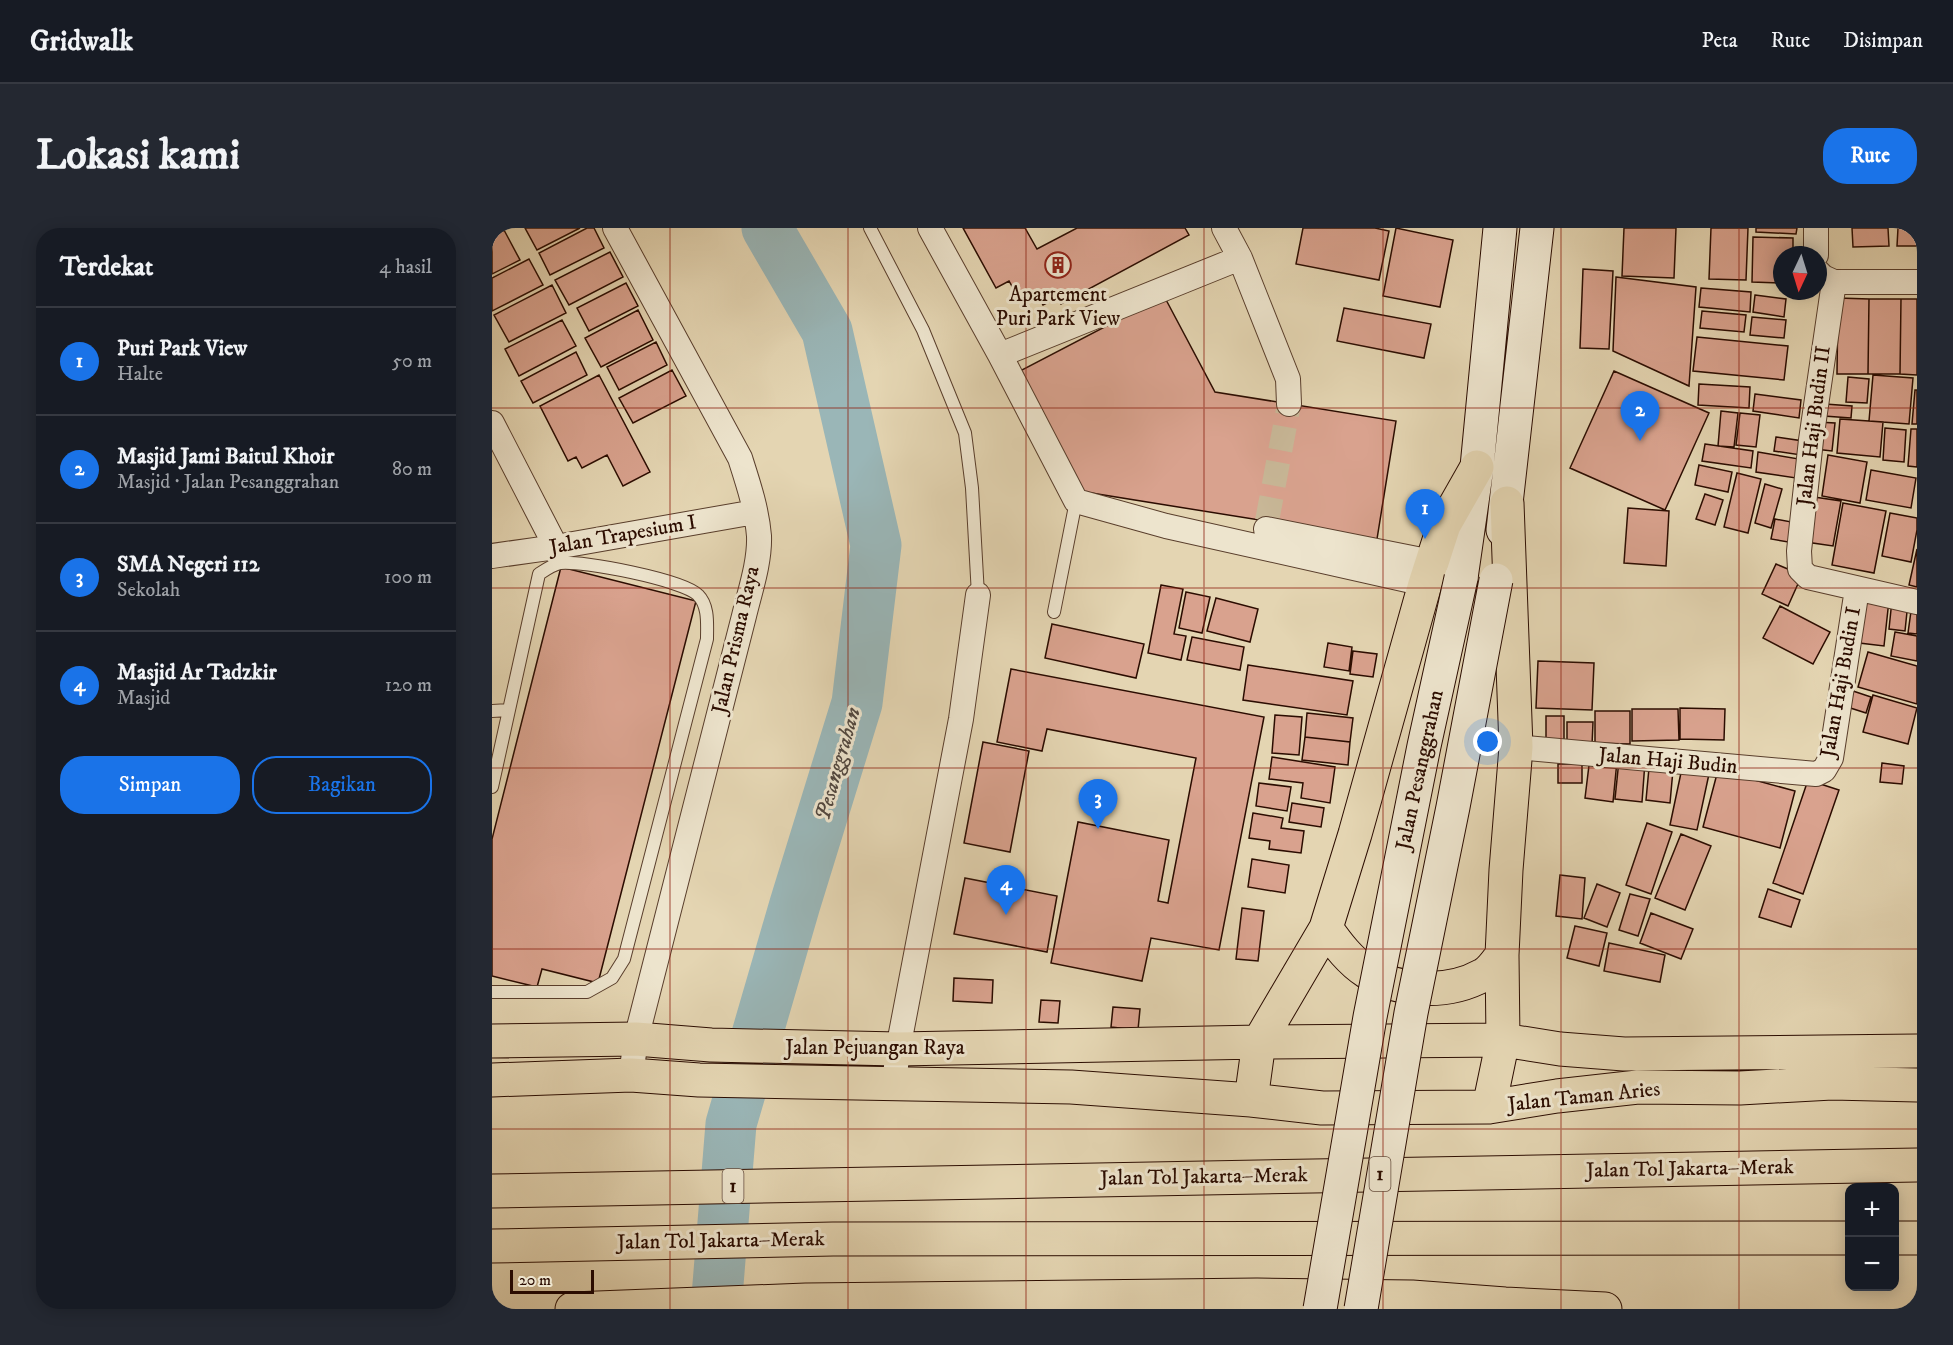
<!DOCTYPE html>
<html lang="id">
<head>
<meta charset="utf-8">
<style>
  body { margin:0; font-family:"IM FELL DW Pica",serif; background:#242831; color:#f1f3f6 }
  .controls { position:absolute; right:18px; bottom:18px; display:grid; overflow:hidden; border-radius:12px; box-shadow:0 3px 15px #0003 }
  .controls button { width:54px; height:54px; display:grid; place-items:center; padding:0; border:0; border-bottom:2px solid #363941; background:#171b24; color:#f1f3f6; font:30px sans-serif }
  .compass { position:absolute; left:1281px; top:18px; width:54px; height:54px; border-radius:50%; background:#171b24; box-shadow:0 3px 15px #0003; rotate:184deg }
  .scale { position:absolute; left:18px; bottom:15px; width:84px; box-sizing:border-box; padding-left:6px; border:3px solid #2b0c00; border-top:0; font-size:16px; line-height:21px; white-space:nowrap; color:#2b0c00; -webkit-text-stroke:4px #ede4cd; paint-order:stroke }
  .you { position:absolute; left:996px; top:514px; width:21px; height:21px; margin:-15px; border:4px solid #fff; border-radius:50%; background:#1a73e8; box-shadow:0 0 0 9px #1a73e833 }
  .badge { display:grid; place-items:center; width:39px; height:39px; border-radius:50%; background:#1a73e8; color:#fff; font-size:20px; font-weight:700 }
  .pin { position:absolute; translate:-50% -50px; filter:drop-shadow(0 2px 3px #0008) }
  .pin::after { content:''; position:absolute; top:32px; width:21px; height:18px; background:inherit; clip-path:polygon(0 0,100% 0,50% 100%) }
  .list { margin:0; padding:0; list-style:none }
  h2 { display:flex; justify-content:space-between; align-items:center; height:78px; margin:0; padding:0 24px; font-size:26px }
  h2 small { font-size:20px; font-weight:400; color:#9ea1a6 }
  .list li { display:grid; grid-template-columns:39px 1fr auto; gap:18px; align-items:center; box-sizing:border-box; height:108px; padding:0 24px; border-top:2px solid #363941 }
  .list b { display:block; font-size:22px; white-space:nowrap }
  .list p { margin:0; font-size:20px; white-space:nowrap; color:#9ea1a6 }
  .list em { font-size:20px; font-style:normal; color:#9ea1a6 }
  .actions { display:flex; gap:12px; padding:18px 24px }
  .actions a { flex:1; padding:14px 0; border:2px solid #1a73e8; border-radius:24px; text-align:center; font-size:21px; color:#1a73e8 }
  .actions .main { background:#1a73e8; color:#fff }
  .map { position:relative; flex:none; width:1425px; height:1081px; overflow:hidden; border-radius:24px }
  header { display:flex; align-items:center; gap:36px; box-sizing:border-box; height:84px; padding:0 30px; background:#171b24; border-bottom:2px solid #363941 }
  header strong { font-size:28px }
  nav { display:flex; gap:33px; margin-inline-start:auto; font-size:21px }
  .intro { display:flex; align-items:center; justify-content:space-between; box-sizing:border-box; height:144px; padding:0 36px }
  h1 { margin:0; font-size:42px }
  .button { padding:15px 27px; border-radius:24px; background:#1a73e8; color:#fff; font-size:21px; font-weight:700 }
  main { display:flex; gap:36px; padding:0 36px }
  aside { flex:1; background:#171b24; border-radius:24px; box-shadow:0 3px 15px #0003 }
  .map>svg:first-child { display:block }
  .lines { fill:none; stroke-linecap:round; stroke-linejoin:round }
  .river { stroke:#9ab6b7; stroke-width:51 }
  .building { fill:#d9a28e; stroke:#2b0c00; stroke-width:1.5 }
  .minor-tunnel { stroke:#c8b797; stroke-width:24; stroke-dasharray:24 12; stroke-linecap:butt }
  .service-casing { stroke:#593e2c; stroke-width:14 }
  .minor-casing { stroke:#593e2c; stroke-width:26 }
  .secondary-casing { stroke:#2b0c00; stroke-width:35 }
  .primary-casing { stroke:#2b0c00; stroke-width:35 }
  .motorway-casing { stroke:#2b0c00; stroke-width:35 }
  .service { stroke:#ede4cd; stroke-width:12 }
  .minor { stroke:#ede4cd; stroke-width:24 }
  .secondary { stroke:#ede4cd; stroke-width:33 }
  .primary { stroke:#e4d5b2; stroke-width:33 }
  .motorway { stroke:#e4d5b2; stroke-width:33 }
  .secondary-bridge-casing { stroke:#2b0c00; stroke-width:35; stroke-linecap:butt }
  .secondary-bridge { stroke:#ede4cd; stroke-width:33 }
  .grid { fill:none; stroke:#8f2418; stroke-width:1.5; stroke-opacity:0.55 }
  .labels { text-anchor:middle; dominant-baseline:central; stroke-width:6; stroke-linejoin:round; paint-order:stroke }
  .shield { fill:#ede4cd; stroke:#654d3e; stroke-width:1.5 }
  .shield-label { font-size:20px; font-weight:bold; fill:#2b0c00 }
  .poi-label { font-size:21px; fill:#2b0c00; stroke:#ede4cd }
  .street-label { font-size:21px; fill:#2b0c00; stroke:#ede4cd }
  .water-label { font-size:22px; font-style:italic; fill:#524840; stroke:#ede4cd }
</style>
</head>
<body>
<header>
<strong>Gridwalk</strong>
<nav><a>Peta</a><a>Rute</a><a>Disimpan</a></nav>
</header>
<div class="intro"><h1>Lokasi kami</h1><a class="button">Rute</a></div>
<main>
<aside>
<h2>Terdekat<small>4 hasil</small></h2>
<ul class="list">
<li><span class="badge">1</span><div><b>Puri Park View</b><p>Halte</p></div><em>50 m</em></li>
<li><span class="badge">2</span><div><b>Masjid Jami Baitul Khoir</b><p>Masjid · Jalan Pesanggrahan</p></div><em>80 m</em></li>
<li><span class="badge">3</span><div><b>SMA Negeri 112</b><p>Sekolah</p></div><em>100 m</em></li>
<li><span class="badge">4</span><div><b>Masjid Ar Tadzkir</b><p>Masjid</p></div><em>120 m</em></li>
</ul>
<div class="actions"><a class="main">Simpan</a><a>Bagikan</a></div>
</aside>
<div class="map">
<svg width="1425" height="1081" viewBox="0 0 1425 1081">
  <rect width="100%" height="100%" fill="#e4d5b2"/>
  <filter id="stains"><feTurbulence type="fractalNoise" baseFrequency=".00333" numOctaves="4"/><feColorMatrix values="0 0 0 0 .2 0 0 0 0 .09 0 0 0 0 .02 0 0 0 .5 -.17"/></filter>
  <radialGradient id="worn" r=".72"><stop offset=".6" stop-color="#630" stop-opacity="0"/><stop offset="1" stop-color="#630" stop-opacity=".3"/></radialGradient>
  <g class="lines">
    <path class="river" d="M224,1081L239,896L303,676L365,475L384,317L335,103L275,0"/>
  </g>
  <path class="building" d="M33,0H88L45,22Z
    M95,0H102L112,20L58,47L47,25Z
    M471,0H533L545,21L585,0H693L697,7L569,76L566,69L551,77L546,68L530,76L517,53L504,60Z
    M811,0H883L897,3L887,52L804,36Z
    M904,0L961,12L948,79L891,68Z
    M1132,0H1184L1182,50L1130,48Z
    M1219,0H1256L1254,52L1217,51Z
    M1264,0H1305L1304,6L1264,4Z
    M1360,0H1396L1397,18L1361,19Z
    M1406,0H1425V18H1405Z
    M12,2L28,32L0,46V9Z
    M1261,9L1301,10V27H1290V55L1260,54Z
    M118,24L131,49L77,77L63,52Z
    M37,31L51,57L0,83V50Z
    M1091,41L1121,43L1117,121L1088,120Z
    M1124,49L1204,59L1197,158L1121,123Z
    M134,55L146,78L97,103L85,80Z
    M60,57L74,85L17,114L2,87Z
    M1209,60L1259,64L1258,84L1207,79Z
    M1263,67L1294,71L1292,89L1261,84Z
    M672,68L723,164L904,193L885,311L587,263L524,145Z
    M1346,70L1377,71L1376,146H1345Z
    M1377,71H1409L1408,146H1376Z
    M1409,71H1425V147L1408,146Z
    M852,80L939,96L932,130L845,113Z
    M146,82L161,112L109,139L93,110Z
    M1210,83L1254,87L1252,104L1208,100Z
    M1260,89L1294,92L1292,110L1258,107Z
    M70,92L84,118L27,148L13,121Z
    M1205,109L1296,118L1292,152L1201,143Z
    M164,114L175,137L127,162L115,139Z
    M84,124L95,147L41,175L29,153Z
    M180,142L194,168L141,195L127,170Z
    M1122,143L1217,185L1173,282L1078,240Z
    M107,147L158,244L131,258L115,227L90,240L84,229L76,233L48,178Z
    M1381,147L1421,150L1417,196L1377,193Z
    M1356,149L1377,151L1375,175L1354,174Z
    M1207,156L1258,159L1257,180L1206,177Z
    M1423,162H1425V196H1420Z
    M1263,166L1309,172L1307,190L1261,183Z
    M1333,176L1360,178L1359,190L1332,188Z
    M1229,183L1246,185L1242,219L1226,218Z
    M1248,185L1268,187L1264,219L1244,217Z
    M1348,191L1391,194L1388,229L1345,225Z
    M1325,194L1343,195L1340,223L1323,221Z
    M1393,200L1414,202L1412,234L1391,232Z
    M1419,201H1425V239L1416,238Z
    M1284,209L1311,213L1309,227L1282,223Z
    M1213,216L1261,223L1259,240L1210,233Z
    M1266,224L1307,231L1304,250L1264,244Z
    M1336,227L1375,234L1368,275L1330,268Z
    M1207,237L1240,244L1236,264L1203,257Z
    M1379,242L1424,250L1419,280L1374,272Z
    M1245,245L1269,251L1256,305L1232,299Z
    M1273,256L1290,261L1279,300L1263,295Z
    M1213,266L1231,272L1223,297L1204,291Z
    M1322,269L1349,273L1341,318L1314,314Z
    M1351,275L1394,283L1382,345L1340,337Z
    M1136,280L1177,283L1174,338L1132,335Z
    M1398,285L1425,290V302L1419,334L1390,328Z
    M1283,291L1305,295L1302,315L1279,311Z
    M1425,321V359L1417,357Z
    M1284,336L1310,347L1296,378L1270,366Z
    M69,339L204,373L106,755L50,741L45,759L0,748V611Z
    M669,357L691,361L682,406L694,408L689,432L656,425Z
    M694,364L718,369L710,405L687,400Z
    M1365,368L1397,372L1392,418L1359,414Z
    M724,370L766,381L758,414L715,403Z
    M1400,372L1416,374L1413,403L1397,401Z
    M1420,376H1425V406L1416,405Z
    M1288,378L1338,404L1321,436L1271,410Z
    M560,396L652,416L644,450L553,430Z
    M1403,404L1425,408V433L1399,428Z
    M700,409L752,419L748,442L695,432Z
    M836,415L860,419L857,443L832,439Z
    M861,423L885,426L881,449L858,446Z
    M1376,424L1425,438V476L1366,459Z
    M1046,433L1102,435L1100,482L1044,480Z
    M756,437L861,453L855,487L751,472Z
    M519,441L772,489L727,722L659,710L650,753L559,735L586,594L677,612L666,673L676,675L704,530L555,501L550,523L505,514Z
    M1355,461L1379,469L1374,485L1349,477Z
    M1381,467L1425,480L1416,516L1371,504Z
    M1188,480L1233,481L1232,512L1188,511Z
    M1140,481H1186L1187,512L1140,513Z
    M1103,483H1138V516L1103,515Z
    M815,485L861,490L858,514L813,509Z
    M783,487L810,489L807,527L780,525Z
    M1054,488H1072V516H1054Z
    M1075,494H1101L1100,517H1075Z
    M813,509L858,514L856,537L810,532Z
    M491,514L537,523L518,624L472,615Z
    M780,529L843,539L838,575L809,570L811,555L777,551Z
    M1098,529L1125,533L1121,574L1093,570Z
    M1127,532L1153,534L1150,574L1123,571Z
    M1390,535L1412,538L1410,556L1388,554Z
    M1066,536H1090V555H1066Z
    M1157,540L1181,542L1178,575L1154,572Z
    M1190,540L1217,546L1205,602L1178,597Z
    M1226,542L1303,563L1288,620L1211,599Z
    M1316,552L1347,562L1311,666L1281,655Z
    M767,555L799,559L795,583L764,578Z
    M800,575L832,580L829,599L797,594Z
    M761,585L791,590L789,600L812,603L809,625L777,621L778,613L757,610Z
    M1155,595L1180,604L1159,666L1134,657Z
    M1189,606L1219,618L1193,682L1163,670Z
    M760,631L797,637L793,665L756,659Z
    M1068,647L1093,650L1090,691L1064,688Z
    M473,650L565,668L555,724L462,706Z
    M1105,656L1128,665L1115,699L1092,690Z
    M1276,661L1308,672L1299,699L1267,689Z
    M1138,666L1158,671L1146,708L1127,702Z
    M750,680L772,683L766,733L744,731Z
    M1159,685L1201,701L1189,731L1148,715Z
    M1083,698L1115,705L1107,738L1075,730Z
    M1117,715L1173,727L1168,754L1112,743Z
    M462,750L501,752L500,775L461,773Z
    M549,772L568,773L566,795L547,794Z
    M621,779L648,781L646,802L619,799Z"/>
  <g class="lines">
    <path class="minor-tunnel" d="M775,293L797,176"/>
    <g class="service-casing">
      <path id="service" d="M378,0L431,102L473,205L480,260L486,367
        M562,384L584,273
        M0,483L17,482
        M0,559L47,346C53,342 60,337 68,335C89,332 192,352 206,367C217,378 215,396 215,411L132,731L120,750L95,764H0"/>
    </g>
    <g class="minor-casing">
      <path id="minor" d="M123,0L248,230C256,255 265,282 267,308C268,334 258,363 252,388L144,811L139,847
        M438,0L508,127L584,273L674,298L933,356
        M732,0L748,30L796,151L797,176
        M1324,27V0
        M1326,44L1331,49L1342,54H1425
        M1342,54L1319,212L1307,323L1308,341L1316,349L1425,374
        M508,127L748,30
        M0,195L64,319
        M774,301L940,334
        M0,328L64,319L263,284
        M1024,519L1324,546L1332,542L1339,530L1365,361
        M402,856L406,821L469,491L486,367"/>
    </g>
    <g class="secondary-casing">
      <path id="secondary" d="M1011,302L1045,0
        M969,350L985,239L1008,0"/>
    </g>
    <g class="primary-casing">
      <path id="primary" d="M834,700C846,717 858,733 875,744C909,765 957,766 991,747C999,743 1005,733 1010,727
        M0,813L144,811L219,817L406,821L767,814L1011,812L1068,821L1132,826L1425,823
        M0,852L139,847L207,852L579,859L759,872L830,880L997,879L1065,868L1146,859L1248,860L1340,855L1425,857
        M759,872L767,814L834,700L863,606L933,356L952,297L985,239
        M997,879L1011,812L1010,727L1014,642L1024,519L1015,275
        M80,1081L314,1072L765,1067L920,1069L1013,1076L1113,1081"/>
    </g>
    <g class="motorway-casing">
      <path id="motorway" d="M0,963L1425,937
        M1402,1010H1425
        M0,1018L341,1011L1358,1010"/>
    </g>
    <use href="#service" class="service"/>
    <use href="#minor" class="minor"/>
    <use href="#secondary" class="secondary"/>
    <use href="#primary" class="primary"/>
    <use href="#motorway" class="motorway"/>
    <g class="secondary-bridge-casing">
      <path id="secondary-bridge" d="M828,1081L878,789L932,518L969,350
        M869,1081L919,785L961,579L1004,352"/>
    </g>
    <use href="#secondary-bridge" class="secondary-bridge"/>
  </g>
  <path class="grid" d="M178,0V1081M356,0V1081M534,0V1081M712,0V1081M891,0V1081M1069,0V1081M1247,0V1081M0,180H1425M0,360H1425M0,540H1425M0,721H1425M0,901H1425"/>
  <defs>
    <g id="building-ring" transform="scale(1.35)"><circle r="9.5" fill="#ede4cd" stroke="#8f2418" stroke-width="1.5"/><path d="M-4-6H4V6H1V3H-1V6H-4ZM-2.5-4.3h1.7v1.8h-1.7ZM.8-4.3h1.7v1.8H.8ZM-2.5-1h1.7V.8h-1.7ZM.8-1h1.7V.8H.8Z" fill="#8f2418"/></g>
  </defs>
  <g fill-rule="evenodd">
    <use href="#building-ring" x="566" y="37"/>
  </g>
  <g class="labels">
    <g class="shield">
      <rect x="877.5" y="929" width="21" height="34" rx="4.5"/>
      <rect x="230.5" y="941" width="21" height="34" rx="4.5"/>
    </g>
    <g class="shield-label">
      <text x="888" y="946">1</text>
      <text x="241" y="958">1</text>
    </g>
    <g class="poi-label">
      <text x="566" y="67">Apartement<tspan x="566" dy="24">Puri Park View</tspan></text>
    </g>
    <g class="street-label">
      <text transform="translate(1322 198) rotate(-83)">Jalan Haji Budin II</text>
      <text transform="translate(131 307) rotate(-10)">Jalan Trapesium I</text>
      <text transform="translate(244 412) rotate(-77)">Jalan Prisma Raya</text>
      <text transform="translate(1349 454) rotate(-80)">Jalan Haji Budin I</text>
      <text transform="translate(1176 533) rotate(5)">Jalan Haji Budin</text>
      <text transform="translate(928 542) rotate(-78)">Jalan Pesanggrahan</text>
      <text x="383" y="820">Jalan Pejuangan Raya</text>
      <text transform="translate(1092 869) rotate(-6)">Jalan Taman Aries</text>
      <text transform="translate(1198 941) rotate(-1)">Jalan Tol Jakarta–Merak</text>
      <text transform="translate(712 949) rotate(-1)">Jalan Tol Jakarta–Merak</text>
      <text transform="translate(229 1013) rotate(-1)">Jalan Tol Jakarta–Merak</text>
    </g>
    <g class="water-label">
      <text transform="translate(346 536) rotate(-74)">Pesanggrahan</text>
    </g>
  </g>
  <rect width="100%" height="100%" filter="url(#stains)"/>
  <rect width="100%" height="100%" fill="url(#worn)"/>
</svg>
<div class="controls">
<button>+</button>
<button>−</button>
</div>
<svg class="compass" viewBox="-18 -18 36 36"><path d="M0-13l5 13h-10z" fill="#e53935"/><path d="M0 13l5-13h-10z" fill="#9ea1a6"/></svg>
<div class="scale">20 m</div>
<div class="you"></div>
<div class="pin badge" style="left:933px;top:311px">1</div>
<div class="pin badge" style="left:1148px;top:213px">2</div>
<div class="pin badge" style="left:606px;top:601px">3</div>
<div class="pin badge" style="left:514px;top:687px">4</div>
</div>
</main>
</body>
</html>
